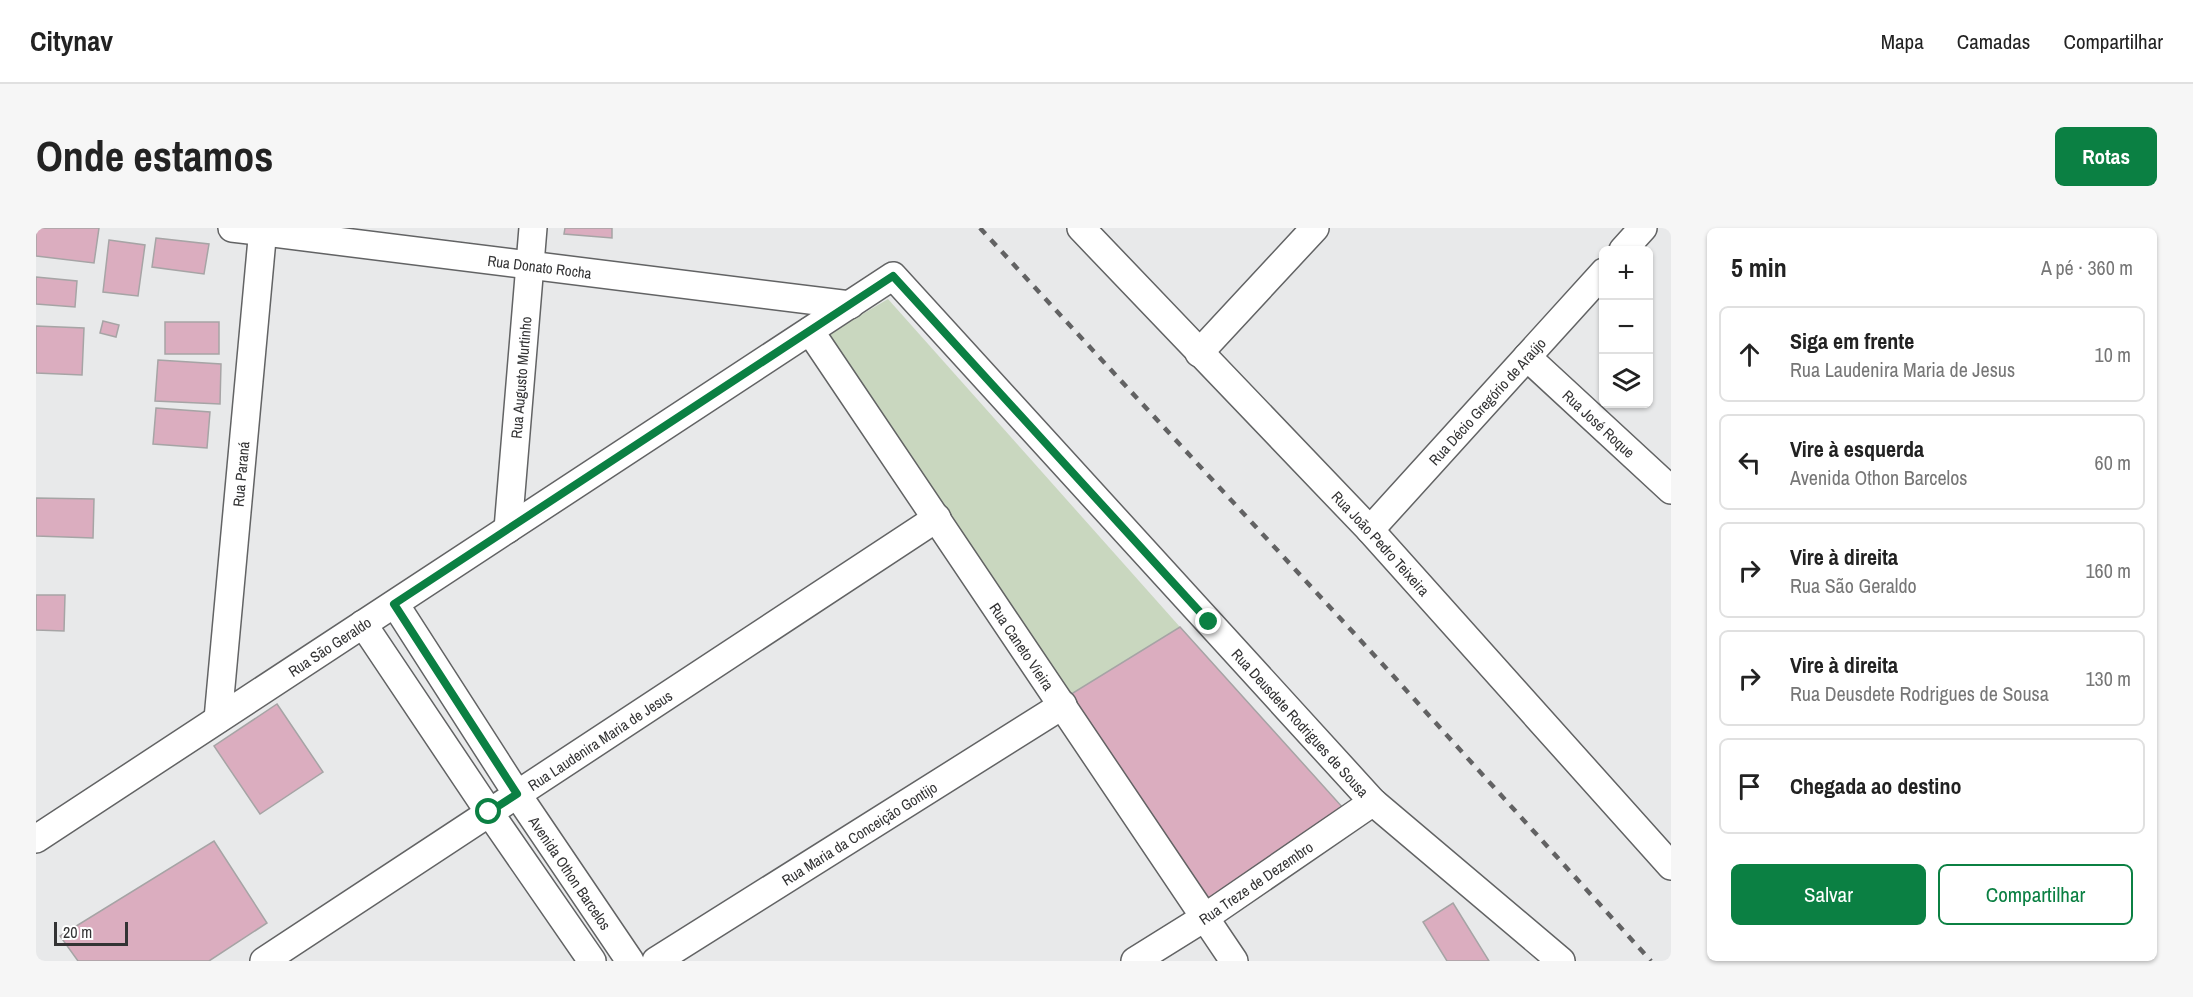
<!DOCTYPE html>
<html lang="pt">
<head>
<meta charset="utf-8">
<style>
  body { margin:0; font-family:"Archivo Narrow",sans-serif; background:#f6f6f6; color:#222 }
  .controls { position:absolute; right:18px; top:18px; display:grid; overflow:hidden; border-radius:9px; box-shadow:0 2px 4px #0004 }
  .controls button { width:54px; height:54px; display:grid; place-items:center; padding:0; border:0; border-bottom:2px solid #e0e0e0; background:#fff; color:#222; font:30px sans-serif }
  .scale { position:absolute; left:18px; bottom:15px; width:74px; box-sizing:border-box; padding-left:6px; border:3px solid #333334; border-top:0; font-size:16px; line-height:21px; white-space:nowrap; color:#333334; -webkit-text-stroke:4px #fff; paint-order:stroke }
  .stop { position:absolute; width:18px; height:18px; margin:-14px; border:4px solid #0b8043; border-radius:50%; background:#fff }
  .stop.end { background:#0b8043; border-color:#fff; box-shadow:0 2px 6px #0008 }
  .list { margin:0; padding:0; list-style:none }
  h2 { display:flex; justify-content:space-between; align-items:center; height:78px; margin:0; padding:0 24px; font-size:26px }
  h2 small { font-size:20px; font-weight:400; color:#767676 }
  .list li { display:grid; grid-template-columns:39px 1fr auto; gap:18px; align-items:center; box-sizing:border-box; height:96px; margin:0 12px 12px; padding:0 12px; border:2px solid #e0e0e0; border-radius:9px }
  .list b { display:block; font-size:22px; white-space:nowrap }
  .list p { margin:0; font-size:20px; white-space:nowrap; color:#767676 }
  .list em { font-size:20px; font-style:normal; color:#767676 }
  .actions { display:flex; gap:12px; padding:18px 24px }
  .actions a { flex:1; padding:14px 0; border:2px solid #0b8043; border-radius:9px; text-align:center; font-size:21px; color:#0b8043 }
  .actions .main { background:#0b8043; color:#fff }
  .icon { flex:none; width:33px; height:33px; fill:none; stroke:currentColor; stroke-width:2; stroke-linecap:round; stroke-linejoin:round }
  .map { position:relative; flex:none; width:1635px; height:733px; overflow:hidden; border-radius:9px }
  header { display:flex; align-items:center; gap:36px; box-sizing:border-box; height:84px; padding:0 30px; background:#fff; border-bottom:2px solid #e0e0e0 }
  header strong { font-size:28px }
  nav { display:flex; gap:33px; margin-inline-start:auto; font-size:21px }
  .intro { display:flex; align-items:center; justify-content:space-between; box-sizing:border-box; height:144px; padding:0 36px }
  h1 { margin:0; font-size:42px }
  .button { padding:15px 27px; border-radius:9px; background:#0b8043; color:#fff; font-size:21px; font-weight:700 }
  main { display:flex; gap:36px; padding:0 36px }
  aside { flex:1; background:#fff; border-radius:9px; box-shadow:0 2px 4px #0004 }
  .map>svg:first-child { display:block }
  .green { fill:#c9d7bf }
  .building { fill:#dbadbf; stroke:#a6a4a5; stroke-width:1.5 }
  .lines { fill:none; stroke-linecap:round; stroke-linejoin:round }
  .minor-casing { stroke:#626364; stroke-width:30 }
  .minor { stroke:#fff; stroke-width:27 }
  .rail { stroke:#626263; stroke-width:4.5; stroke-dasharray:8 8; stroke-linecap:butt }
  .route { stroke:#0b8043; stroke-width:8 }
  .labels { text-anchor:middle; dominant-baseline:central; stroke-width:4.5; stroke-linejoin:round; paint-order:stroke }
  .street-label { font-size:15px; fill:#333334; stroke:#fff }
</style>
</head>
<body>
<header>
<strong>Citynav</strong>
<nav><a>Mapa</a><a>Camadas</a><a>Compartilhar</a></nav>
</header>
<div class="intro"><h1>Onde estamos</h1><a class="button">Rotas</a></div>
<main>
<div class="map">
<svg width="1635" height="733" viewBox="0 0 1635 733">
  <rect width="100%" height="100%" fill="#e8e9ea"/>
  <path class="green" d="M852,71L1144,399L1032,468L786,110Z"/>
  <path class="building" d="M0,0H63L58,35L0,28Z
    M529,0H576V10L528,6Z
    M120,10L173,16L168,46L116,39Z
    M73,12L109,17L102,68L67,64Z
    M0,49L41,53L39,79L0,76Z
    M67,93L83,97L80,109L64,105Z
    M129,94H183V126H129Z
    M0,98L48,100L46,147L0,145Z
    M122,132L185,136L184,176L119,173Z
    M120,180L174,184L171,220L117,216Z
    M0,270L58,271L57,310L0,308Z
    M0,367H29L28,403L0,402Z
    M1144,399L1308,581L1167,674L1032,468Z
    M241,476L287,544L224,586L178,518Z
    M178,613L231,695L173,733H42L24,708Z
    M1417,675L1453,733H1411L1387,694Z"/>
  <g class="lines">
    <g class="minor-casing">
      <g id="minor">
        <path id="s1" d="M196,0L814,77"/>
        <path id="s2" d="M1045,0L1334,302L1635,638"/>
        <path d="M1587,22L1607,0"/>
        <path id="s3" d="M774,103L1198,733"/>
        <path d="M1163,125L1279,0"/>
        <path id="s4" d="M1491,129L1635,262"/>
        <path id="s5" d="M472,301L497,0"/>
        <path id="s6" d="M1334,302L1568,44"/>
        <path id="s7" d="M359,376L481,566L594,733"/>
        <path d="M327,396L453,584L556,733"/>
        <path id="s8" d="M182,491L227,0"/>
        <path id="s9" d="M0,611L857,48L1337,574L1525,733"/>
        <path id="s10" d="M228,733L901,290"/>
        <path id="s11" d="M620,733L1027,477"/>
        <path id="s12" d="M1099,733L1168,690L1337,574"/>
      </g>
    </g>
    <use href="#minor" class="minor"/>
    <path class="rail" d="M944,0L1351,441L1615,733"/>
  </g>
  <g class="lines">
    <path class="route" d="M453,584L481,566L358,376L857,48L1173,394"/>
  </g>
  <g class="labels">
    <g class="street-label">
      <text stroke="none"><textPath href="#s1" startOffset="310">Rua Donato Rocha</textPath></text>
      <text stroke="none"><textPath href="#s5" startOffset="152">Rua Augusto Murtinho</textPath></text>
      <text stroke="none"><textPath href="#s6" startOffset="174">Rua Décio Gregório de Araújo</textPath></text>
      <text stroke="none"><textPath href="#s4" startOffset="98">Rua José Roque</textPath></text>
      <text stroke="none"><textPath href="#s8" startOffset="246">Rua Paraná</textPath></text>
      <text stroke="none"><textPath href="#s2" startOffset="435">Rua João Pedro Teixeira</textPath></text>
      <text stroke="none"><textPath href="#s3" startOffset="380">Rua Caneto Vieira</textPath></text>
      <text stroke="none"><textPath href="#s9" startOffset="351">Rua São Geraldo</textPath></text>
      <text stroke="none"><textPath href="#s9" startOffset="1630">Rua Deusdete Rodrigues de Sousa</textPath></text>
      <text stroke="none"><textPath href="#s10" startOffset="402">Rua Laudenira Maria de Jesus</textPath></text>
      <text stroke="none"><textPath href="#s11" startOffset="240">Rua Maria da Conceição Gontijo</textPath></text>
      <text stroke="none"><textPath href="#s7" startOffset="321">Avenida Othon Barcelos</textPath></text>
      <text stroke="none"><textPath href="#s12" startOffset="144">Rua Treze de Dezembro</textPath></text>
    </g>
  </g>
</svg>
<div class="controls">
<button>+</button>
<button>−</button>
<button><svg class="icon" aria-label="layers" viewBox="0 0 24 24"><path d="M12 4l9 5-9 5-9-5zM3 14l9 5 9-5"/></svg></button>
</div>
<div class="scale">20 m</div>
<div class="stop" style="left:453px;top:584px"></div>
<div class="stop end" style="left:1173px;top:394px"></div>
</div>
<aside>
<h2>5 min<small>A pé · 360 m</small></h2>
<ul class="list">
<li><svg class="icon" aria-label="ahead" viewBox="0 0 24 24"><path d="M12 20V5M6 11l6-6 6 6"/></svg><div><b>Siga em frente</b><p>Rua Laudenira Maria de Jesus</p></div><em>10 m</em></li>
<li><svg class="icon" aria-label="left" viewBox="0 0 24 24"><path d="M17 20v-9H6M10 6l-5 5 5 5"/></svg><div><b>Vire à esquerda</b><p>Avenida Othon Barcelos</p></div><em>60 m</em></li>
<li><svg class="icon" aria-label="right" viewBox="0 0 24 24"><path d="M7 20v-9h11M14 6l5 5-5 5"/></svg><div><b>Vire à direita</b><p>Rua São Geraldo</p></div><em>160 m</em></li>
<li><svg class="icon" aria-label="right" viewBox="0 0 24 24"><path d="M7 20v-9h11M14 6l5 5-5 5"/></svg><div><b>Vire à direita</b><p>Rua Deusdete Rodrigues de Sousa</p></div><em>130 m</em></li>
<li><svg class="icon" aria-label="arrive" viewBox="0 0 24 24"><path d="M6 21V4h12l-3 4 3 4H6"/></svg><div><b>Chegada ao destino</b></div></li>
</ul>
<div class="actions"><a class="main">Salvar</a><a>Compartilhar</a></div>
</aside>
</main>
</body>
</html>
